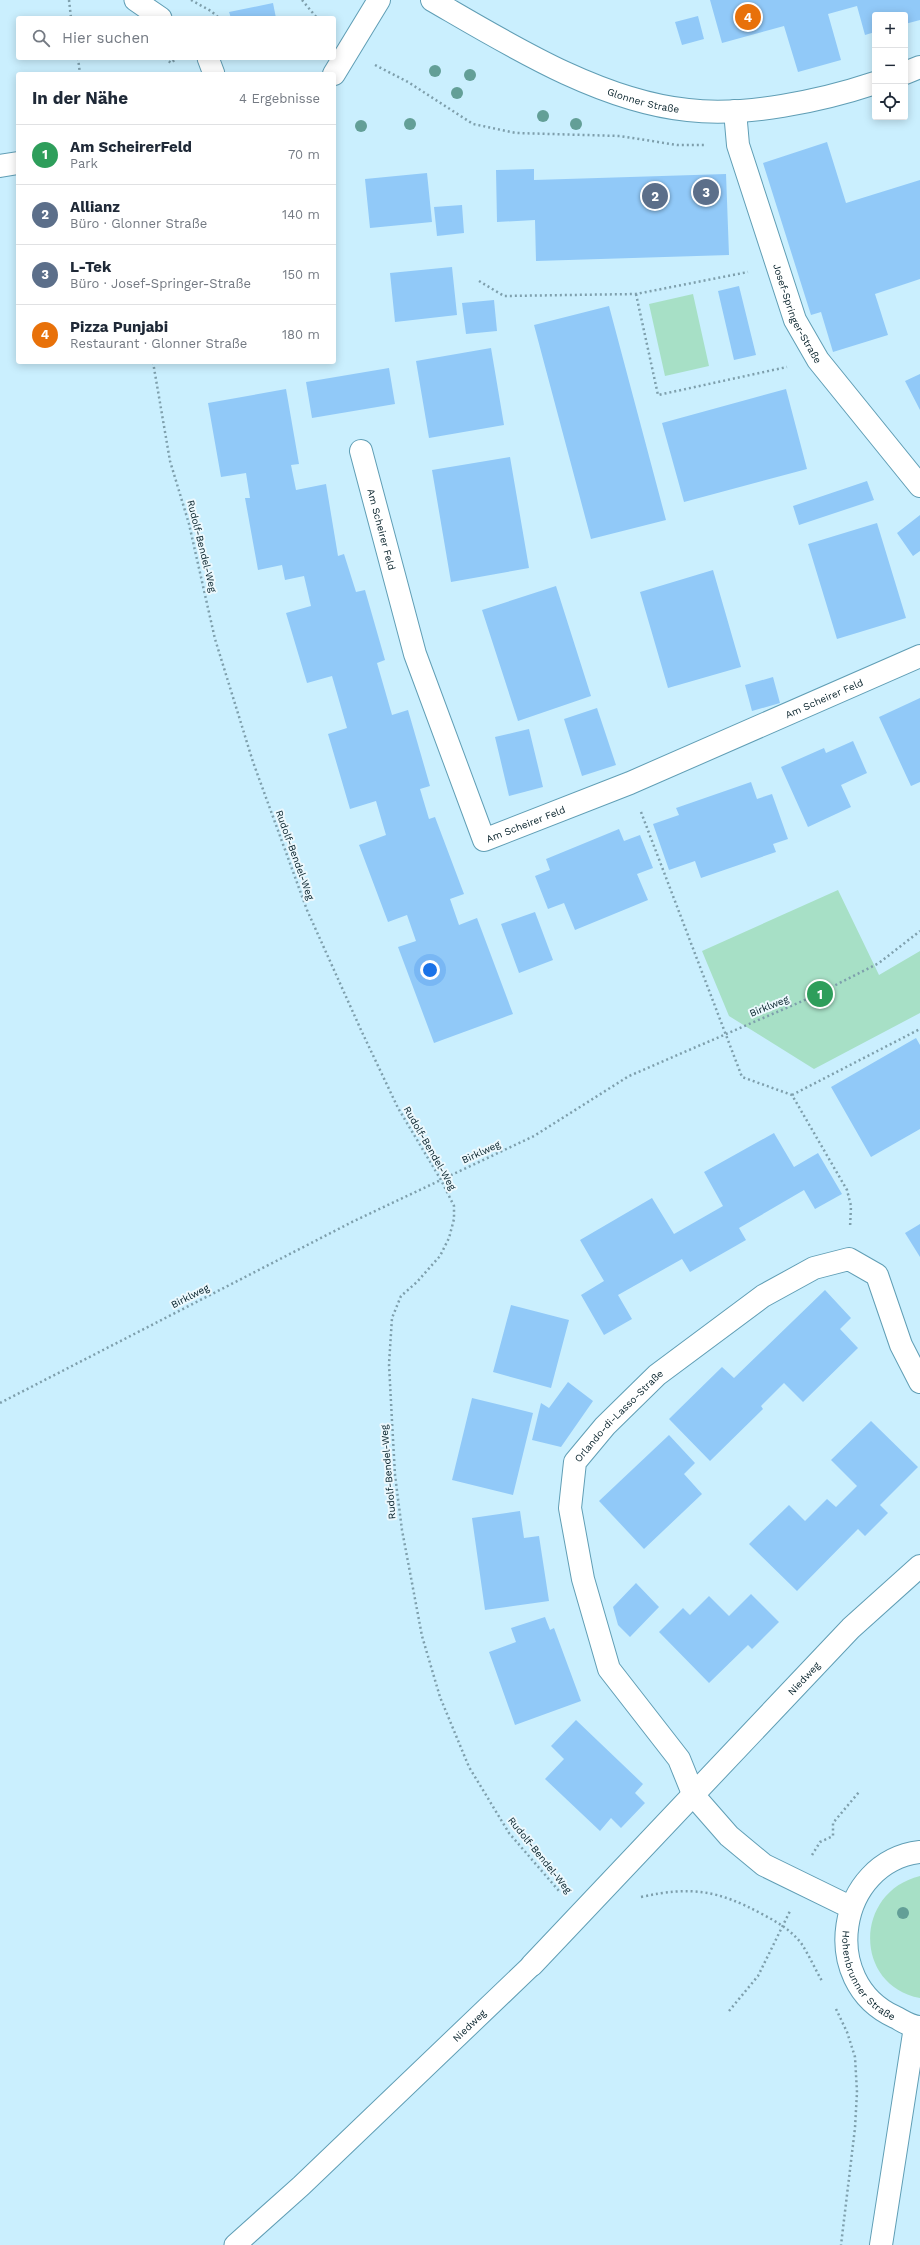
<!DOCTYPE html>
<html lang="de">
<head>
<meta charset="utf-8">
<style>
  body { margin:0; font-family:"Work Sans",sans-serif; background:#f6f6f7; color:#1f2937 }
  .controls { position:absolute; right:12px; top:12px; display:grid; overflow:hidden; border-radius:4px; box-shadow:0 2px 10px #0003 }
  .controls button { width:36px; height:36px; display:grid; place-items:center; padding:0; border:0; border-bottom:1px solid #e0e1e3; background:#fff; color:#1f2937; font:20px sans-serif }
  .you { position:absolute; left:430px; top:970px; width:14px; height:14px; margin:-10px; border:3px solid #fff; border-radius:50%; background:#1a73e8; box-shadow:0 0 0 6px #1a73e833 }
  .badge { display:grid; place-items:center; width:26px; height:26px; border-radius:50%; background:#87401e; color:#fff; font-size:13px; font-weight:700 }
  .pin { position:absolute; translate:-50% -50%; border:2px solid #fff; box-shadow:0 1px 4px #0006 }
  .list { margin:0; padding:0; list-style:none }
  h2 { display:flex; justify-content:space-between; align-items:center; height:52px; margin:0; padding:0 16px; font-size:17px }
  h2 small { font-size:13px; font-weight:400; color:#747a83 }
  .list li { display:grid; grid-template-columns:26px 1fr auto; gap:12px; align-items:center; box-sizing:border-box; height:60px; padding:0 16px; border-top:1px solid #e0e1e3 }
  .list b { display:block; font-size:15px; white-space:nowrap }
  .list p { margin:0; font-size:13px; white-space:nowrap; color:#747a83 }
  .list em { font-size:13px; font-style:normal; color:#747a83 }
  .icon { flex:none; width:22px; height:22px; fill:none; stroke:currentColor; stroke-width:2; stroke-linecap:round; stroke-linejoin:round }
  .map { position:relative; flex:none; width:920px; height:2245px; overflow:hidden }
  .search { position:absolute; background:#fff; box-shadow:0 2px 10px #0003; left:16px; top:16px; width:320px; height:44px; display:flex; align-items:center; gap:10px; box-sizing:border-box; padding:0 14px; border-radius:4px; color:#747a83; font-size:15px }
  .panel { position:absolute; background:#fff; box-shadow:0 2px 10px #0003; left:16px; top:72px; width:320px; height:292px; border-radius:4px }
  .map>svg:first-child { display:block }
  .green { fill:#a7e0c6 }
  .building { fill:#91c9f8 }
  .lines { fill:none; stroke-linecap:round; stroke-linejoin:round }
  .lane-casing { stroke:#609eb5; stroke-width:23 }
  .street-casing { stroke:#609eb5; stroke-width:24 }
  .secondary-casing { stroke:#609eb5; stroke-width:24 }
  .path { stroke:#7e9fac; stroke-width:2.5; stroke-dasharray:2 3; stroke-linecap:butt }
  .lane { stroke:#fff; stroke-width:21 }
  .street { stroke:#fff; stroke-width:22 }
  .secondary { stroke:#fff; stroke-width:22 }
  .tree { fill:#639f97 }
  .labels { text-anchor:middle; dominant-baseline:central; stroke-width:4; stroke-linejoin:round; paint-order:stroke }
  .street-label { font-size:10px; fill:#041f28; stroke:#ecf8fd }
</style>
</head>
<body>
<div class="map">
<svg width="920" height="2245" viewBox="0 0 920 2245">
  <rect width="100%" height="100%" fill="#caeffe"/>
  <path class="green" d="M693,294L709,366L665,376L649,304Z
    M838,890L879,975L920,951V1013L814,1069L729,1016L702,951Z
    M920,1876V1998C853,1985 854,1892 920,1876Z"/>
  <path class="building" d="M710,0H920V20L905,24V15H875V32L865,35L857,6L828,14L841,60L798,72L784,26L722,43Z
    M273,3L276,18H231L229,12Z
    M698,16L704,39L682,45L675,22Z
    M827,142L846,203L920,180V279L875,294L888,335L833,352L821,312L811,315L763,163Z
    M534,169V180L726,174L729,255L536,261L535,220L497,222L496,170Z
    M427,173L432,222L370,228L365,179Z
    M462,205L464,233L437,236L434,207Z
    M452,267L457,315L395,322L390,273Z
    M739,286L756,355L734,360L718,291Z
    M494,300L497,331L466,334L462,303Z
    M609,306L666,520L591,539L534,325Z
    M491,348L504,425L429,438L416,361Z
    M389,368L395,404L312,418L306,382Z
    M920,374V410L905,381Z
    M286,389L299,464L291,465L296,490L326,484L338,556L344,554L356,592L365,590L385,660L377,663L392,715L408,710L430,786L420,789L429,819L435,817L464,894L450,899L459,925L477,918L513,1014L434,1043L398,947L416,941L407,915L388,922L359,845L386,835L376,801L350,809L328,734L347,728L332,676L307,683L286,613L311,606L304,576L285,580L282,565L258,570L245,498H250L246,473L221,477L208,403Z
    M786,389L807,469L684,502L662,423Z
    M510,457L529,568L451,582L432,470Z
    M867,481L874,500L799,525L793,506Z
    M920,515V551L913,556L897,533Z
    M877,523L906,618L837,639L808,544Z
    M713,570L741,667L668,688L640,592Z
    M556,586L591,696L518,721L482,610Z
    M773,677L780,703L752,711L745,685Z
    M920,698V782L911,786L879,717Z
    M597,708L616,765L582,776L564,719Z
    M529,729L543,787L509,796L495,737Z
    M853,741L867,773L841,785L851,807L808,827L781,767L824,748L826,753Z
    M751,782L757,799L772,794L788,839L773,844L776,852L701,878L695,861L669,870L653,824L679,815L676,808Z
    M619,829L624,841L640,835L653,868L637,874L648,900L575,930L564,903L548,909L535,876L550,870L546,859Z
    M535,912L553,960L519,973L501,924Z
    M916,1038L920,1045V1129L871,1157L831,1087Z
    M774,1133L794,1167L818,1153L842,1194L815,1209L804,1190L739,1228L746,1240L690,1272L682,1259L618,1295L632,1319L604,1335L581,1295L604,1281L580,1240L652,1198L674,1234L723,1206L704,1172Z
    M920,1224V1257L905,1233Z
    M825,1290L851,1318L840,1329L858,1348L803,1402L784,1383L761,1406L763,1409L710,1461L669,1419L722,1367L734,1378Z
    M511,1305L569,1320L551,1388L493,1372Z
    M568,1382L593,1401L561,1447L532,1440L541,1403L549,1408Z
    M472,1398L533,1413L513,1495L452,1480Z
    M871,1421L918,1467L880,1505L888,1513L865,1536L858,1529L797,1591L749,1544L789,1505L805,1521L827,1499L836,1507L857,1486L831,1460Z
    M669,1435L695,1463L684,1474L702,1494L644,1549L599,1501Z
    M520,1511L524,1538L539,1536L549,1601L485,1610L472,1518Z
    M636,1583L659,1607L630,1637L618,1625L613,1607Z
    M751,1594L779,1622L752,1649L748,1645L709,1683L659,1632L683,1608L690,1615L709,1596L729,1616Z
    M545,1617L550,1630L554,1628L581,1701L515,1725L489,1652L516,1642L511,1628Z
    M576,1720L643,1784L635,1793L645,1803L621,1828L611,1818L600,1831L545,1779L564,1759L551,1746Z"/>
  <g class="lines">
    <g class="lane-casing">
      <g id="lane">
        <path d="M135,0L161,18"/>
        <path d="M208,58L214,74"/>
        <path id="s1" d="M235,2245L301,2186L532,1965"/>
      </g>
    </g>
    <g class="street-casing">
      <g id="street">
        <path d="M334,74L379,0"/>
        <path id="s2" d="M735,111L738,145L795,320L818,360L920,486"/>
        <path d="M0,166L18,163"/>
        <path id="s3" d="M361,451L415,654L484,840L630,783L920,656"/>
        <path id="s4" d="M850,1907L764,1865L729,1836L694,1796L679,1759L609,1669L583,1579L570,1508L575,1462L605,1426L657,1375L763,1296L814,1268L849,1259L877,1275L901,1345L920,1382"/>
        <path id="s5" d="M532,1965L851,1628L920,1566"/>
      </g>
    </g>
    <g class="secondary-casing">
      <g id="secondary">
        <path id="s6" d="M432,0C508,44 599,101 688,110C745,117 821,101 875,83"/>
        <path d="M905,73L920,67"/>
        <path id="s7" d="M920,1852C837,1862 818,1982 895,2017C903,2021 911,2027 920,2027"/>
        <path d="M881,2245L915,2027"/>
      </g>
    </g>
    <path class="path" d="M69,0L71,18
      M191,0L211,11L219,18
      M302,0L317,18
      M78,58L80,74
      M165,58L171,63L177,58
      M375,65L408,82L473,124L516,133L620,136L677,145H706
      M479,281L504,296L636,294L748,272
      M636,294L658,395L787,367
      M153,362L170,461L189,524L215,639L253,762L307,910L361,1030L398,1108L441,1180L454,1206V1219L449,1238L440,1256L417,1282L401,1296L392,1318L389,1364L392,1421L395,1475L402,1530L422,1636L440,1697L469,1767L509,1833L559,1891
      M641,812L742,1077L792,1095L847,1190L851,1206L850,1228
      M792,1095L920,1029
      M0,1403L354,1221L534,1136L629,1076L814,996L879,963L920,931
      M812,1855L820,1842L833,1836V1823L859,1792
      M641,1897C692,1886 717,1890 762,1914C777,1922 791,1930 801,1943C809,1955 815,1969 822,1981
      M836,2009L847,2032L855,2057L857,2092L855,2128L841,2245
      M729,2011L758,1976L790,1911"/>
    <use href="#lane" class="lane"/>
    <use href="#street" class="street"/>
    <use href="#secondary" class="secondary"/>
  </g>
  <g class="tree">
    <circle cx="435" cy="71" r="6"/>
    <circle cx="470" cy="75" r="6"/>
    <circle cx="457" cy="93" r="6"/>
    <circle cx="543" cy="116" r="6"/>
    <circle cx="410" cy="124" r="6"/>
    <circle cx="576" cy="124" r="6"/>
    <circle cx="361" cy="126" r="6"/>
    <circle cx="903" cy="1913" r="6"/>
  </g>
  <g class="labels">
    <g class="street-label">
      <text stroke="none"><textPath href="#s6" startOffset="235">Glonner Straße</textPath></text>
      <text stroke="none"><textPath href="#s2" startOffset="213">Josef-Springer-Straße</textPath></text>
      <text stroke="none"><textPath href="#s3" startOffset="81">Am Scheirer Feld</textPath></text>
      <text transform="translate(202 546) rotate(76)">Rudolf-Bendel-Weg</text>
      <text stroke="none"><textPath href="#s3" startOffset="777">Am Scheirer Feld</textPath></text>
      <text stroke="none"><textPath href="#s3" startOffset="453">Am Scheirer Feld</textPath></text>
      <text transform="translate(295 855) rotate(70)">Rudolf-Bendel-Weg</text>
      <text transform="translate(769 1006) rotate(-22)">Birklweg</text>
      <text transform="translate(430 1148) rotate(60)">Rudolf-Bendel-Weg</text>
      <text transform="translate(481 1152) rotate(-25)">Birklweg</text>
      <text transform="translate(190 1296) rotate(-27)">Birklweg</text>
      <text stroke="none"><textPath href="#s4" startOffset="624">Orlando-di-Lasso-Straße</textPath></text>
      <text transform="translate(388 1472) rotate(-95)">Rudolf-Bendel-Weg</text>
      <text stroke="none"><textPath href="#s5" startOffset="395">Niedweg</textPath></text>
      <text transform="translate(540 1855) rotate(51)">Rudolf-Bendel-Weg</text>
      <text stroke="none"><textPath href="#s7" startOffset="169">Hohenbrunner Straße</textPath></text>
      <text stroke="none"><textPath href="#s1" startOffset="321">Niedweg</textPath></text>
    </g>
  </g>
</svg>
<div class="controls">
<button>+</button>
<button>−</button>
<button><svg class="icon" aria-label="locate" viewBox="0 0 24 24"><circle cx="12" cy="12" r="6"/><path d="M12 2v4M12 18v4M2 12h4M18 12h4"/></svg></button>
</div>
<div class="you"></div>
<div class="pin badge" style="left:820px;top:994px;background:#2e9e5b">1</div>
<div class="pin badge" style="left:655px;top:196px;background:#5c6f8a">2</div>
<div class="pin badge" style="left:706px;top:192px;background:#5c6f8a">3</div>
<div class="pin badge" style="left:748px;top:17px;background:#e8710a">4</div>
<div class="search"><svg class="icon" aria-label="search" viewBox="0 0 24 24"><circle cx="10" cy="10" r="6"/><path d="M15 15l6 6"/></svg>Hier suchen</div>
<section class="panel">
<h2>In der Nähe<small>4 Ergebnisse</small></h2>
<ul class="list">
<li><span class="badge" style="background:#2e9e5b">1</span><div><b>Am ScheirerFeld</b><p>Park</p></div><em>70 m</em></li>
<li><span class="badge" style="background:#5c6f8a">2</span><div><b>Allianz</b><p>Büro · Glonner Straße</p></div><em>140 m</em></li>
<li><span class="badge" style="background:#5c6f8a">3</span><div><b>L-Tek</b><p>Büro · Josef-Springer-Straße</p></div><em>150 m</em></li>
<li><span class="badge" style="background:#e8710a">4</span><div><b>Pizza Punjabi</b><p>Restaurant · Glonner Straße</p></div><em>180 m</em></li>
</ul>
</section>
</div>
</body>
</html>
